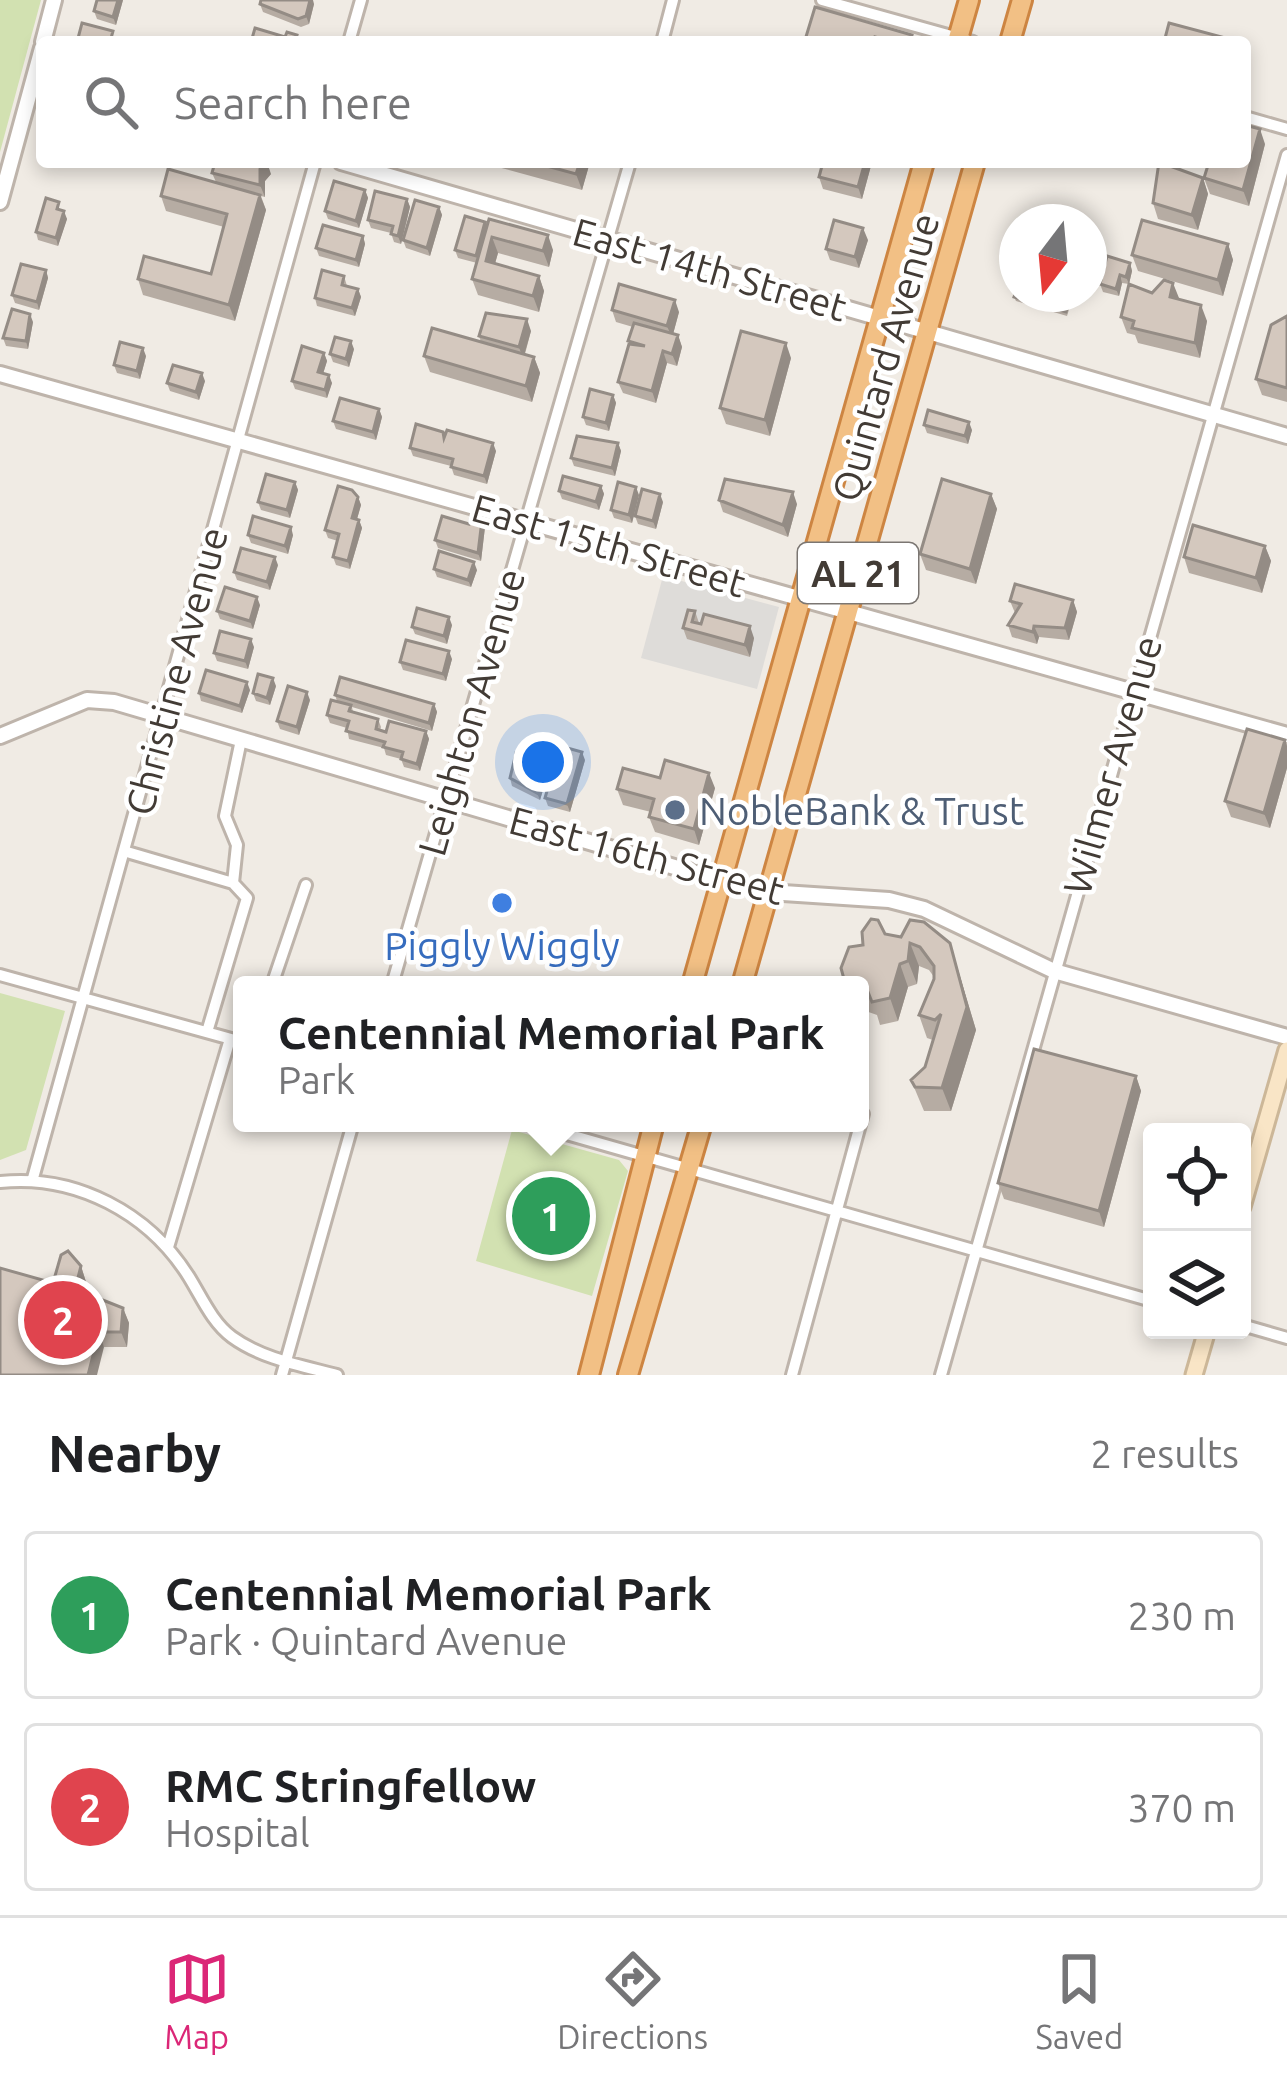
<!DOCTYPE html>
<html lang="en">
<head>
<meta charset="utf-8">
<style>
  body { margin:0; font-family:Ubuntu,sans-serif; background:#f2f2f2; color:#202124 }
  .controls { position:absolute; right:36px; bottom:36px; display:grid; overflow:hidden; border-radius:12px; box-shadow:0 6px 18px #0003 }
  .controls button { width:108px; height:108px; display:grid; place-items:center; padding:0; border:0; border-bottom:3px solid #e0e0e0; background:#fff; color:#202124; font:60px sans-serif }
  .compass { position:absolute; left:999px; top:204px; width:108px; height:108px; border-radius:50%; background:#fff; box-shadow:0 6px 18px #0003; rotate:196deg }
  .you { position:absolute; left:543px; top:762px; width:42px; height:42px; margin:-30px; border:9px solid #fff; border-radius:50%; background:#1a73e8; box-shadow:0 0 0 18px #1a73e833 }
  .badge { display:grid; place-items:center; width:78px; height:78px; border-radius:50%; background:#db2777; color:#fff; font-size:39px; font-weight:700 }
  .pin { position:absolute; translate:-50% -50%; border:6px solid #fff; box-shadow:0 3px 12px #0006 }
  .popup { position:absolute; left:233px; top:976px; width:636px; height:156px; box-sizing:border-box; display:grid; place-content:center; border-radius:12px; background:#fff; filter:drop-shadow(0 3px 9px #0005); font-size:39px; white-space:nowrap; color:#757577 }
  .popup b { font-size:45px; color:#202124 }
  .popup::after { content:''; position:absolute; left:50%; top:100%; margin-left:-24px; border:24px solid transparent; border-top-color:#fff }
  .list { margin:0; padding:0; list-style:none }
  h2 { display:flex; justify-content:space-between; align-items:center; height:156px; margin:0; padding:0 48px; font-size:51px }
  h2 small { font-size:39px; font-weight:400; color:#757577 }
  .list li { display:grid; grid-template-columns:78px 1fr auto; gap:36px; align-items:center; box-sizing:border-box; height:168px; margin:0 24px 24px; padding:0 24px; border:3px solid #e0e0e0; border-radius:12px }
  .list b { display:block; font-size:45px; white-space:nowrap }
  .list p { margin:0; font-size:39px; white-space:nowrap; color:#757577 }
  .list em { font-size:39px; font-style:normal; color:#757577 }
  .icon { flex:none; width:66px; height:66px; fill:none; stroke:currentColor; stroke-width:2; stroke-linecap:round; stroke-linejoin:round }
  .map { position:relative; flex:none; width:1287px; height:1375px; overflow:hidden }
  .search { position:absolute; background:#fff; box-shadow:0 6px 18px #0003; left:36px; right:36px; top:36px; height:132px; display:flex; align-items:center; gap:30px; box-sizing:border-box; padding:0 42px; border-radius:12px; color:#757577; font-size:45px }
  .sheet { height:540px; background:#fff }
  nav { display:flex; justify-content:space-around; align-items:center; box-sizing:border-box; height:168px; border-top:3px solid #e0e0e0; background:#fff; font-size:33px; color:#757577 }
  nav a { display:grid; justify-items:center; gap:6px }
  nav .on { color:#db2777 }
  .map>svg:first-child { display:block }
  .green { fill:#d2e1b1 }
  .parking { fill:#dedcd9 }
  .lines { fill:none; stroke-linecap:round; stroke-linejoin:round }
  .minor-casing { stroke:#beb4ab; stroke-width:16 }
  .tertiary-casing { stroke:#beb4ab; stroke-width:20 }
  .secondary-casing { stroke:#ccb798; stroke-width:21 }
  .trunk-casing { stroke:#cd8542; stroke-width:24 }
  .minor { stroke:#fff; stroke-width:10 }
  .tertiary { stroke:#fff; stroke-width:14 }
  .secondary { stroke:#f9e5c6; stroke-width:15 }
  .trunk { stroke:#f2c085; stroke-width:18 }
  .wall { fill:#b6aca3 }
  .shaded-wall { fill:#948c85 }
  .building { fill:#d4c8be; stroke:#948c85; stroke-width:3 }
  .service-dot { fill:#5c6f8a; stroke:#fff; stroke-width:4.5 }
  .shop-dot { fill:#3f7fe0; stroke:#fff; stroke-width:4.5 }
  .labels { text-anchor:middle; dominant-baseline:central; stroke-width:9; stroke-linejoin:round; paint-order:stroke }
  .shield { fill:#fff; stroke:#7b7672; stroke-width:3 }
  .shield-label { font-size:36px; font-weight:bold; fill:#423b35 }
  .street-label { font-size:39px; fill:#423b35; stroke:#fff }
  .service-label { font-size:39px; fill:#4e5e75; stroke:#fff; text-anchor:start }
  .shop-label { font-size:39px; fill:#366cbe; stroke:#fff }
</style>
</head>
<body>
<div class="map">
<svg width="1287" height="1375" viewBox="0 0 1287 1375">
  <rect width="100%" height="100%" fill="#f0ebe4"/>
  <path class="green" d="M0,0H41L0,152Z
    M0,993L65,1011L26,1150L0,1160Z
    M512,1130L619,1160L628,1171L592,1296L476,1261Z"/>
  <path class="parking" d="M663,576L779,607L757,689L641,658Z"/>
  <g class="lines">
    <g class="minor-casing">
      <path id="minor" d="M822,0L973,42
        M349,42L361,0
        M662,42L673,0
        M1245,117L1287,129
        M127,852L233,883L247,898L207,1032
        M233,883L237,845L225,816L241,740
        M0,975L242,1042
        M272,985L306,885
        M392,985L630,162
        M528,1123L1152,1301
        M33,1178L315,162
        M0,1182C76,1174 149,1213 189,1277C202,1298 212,1322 232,1337C262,1359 303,1366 337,1375
        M168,1247L230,1039
        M1242,1325L1287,1338
        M282,1375L353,1123
        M792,1375L863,1114
        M941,1375L1287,155"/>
    </g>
    <g class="tertiary-casing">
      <path id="tertiary" d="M43,42L54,0
        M341,162L1287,436
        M0,202L42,48
        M0,374L1287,735
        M0,736L87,700L114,702L722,881L768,892L889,900L924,909L1054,971L1287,1037"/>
    </g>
    <g class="secondary-casing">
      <path id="secondary" d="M1242,1207L1287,1050
        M1194,1375L1207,1330"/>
    </g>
    <g class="trunk-casing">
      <path id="trunk" d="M957,42L969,0
        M1010,42L1022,0
        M692,985L924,162
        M742,985L975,162
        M589,1375L654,1123
        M628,1375L702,1123"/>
    </g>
    <use href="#minor" class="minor"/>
    <use href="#tertiary" class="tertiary"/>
    <use href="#secondary" class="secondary"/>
    <use href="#trunk" class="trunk"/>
  </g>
  <path class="wall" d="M123,0L116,25L97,19L94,11Z
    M260,4H314L309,24L301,27L263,12Z
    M1265,144L1249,206L1210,194L1204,178Z
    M492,162H590L582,190L494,166Z
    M872,162L862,199L823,189L819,177Z
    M212,173L271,174L265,181V197L261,196L266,210L235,321L143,295L138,279L211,274L224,227L166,211L161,196L216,182Z
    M1203,178L1208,194L1198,230L1158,219L1153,203Z
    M365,190L368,198L359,228L328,219L325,211Z
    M407,199L410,207L401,244L394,242L391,233L371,228L368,220Z
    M439,207L442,215L430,256L406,248L403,240Z
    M62,211L67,219L58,246L38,240L36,232Z
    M485,222L487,226L553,250L549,267L498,253L495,264L539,276L544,291L539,312L478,295L472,279L477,263L458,258L455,250Z
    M363,236L365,244L359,267L319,256L316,248Z
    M868,240L859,268L830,260L826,249Z
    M1228,244L1233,260L1223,296L1138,271L1132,255Z
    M1130,263L1132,271L1129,284L1152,293L1179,299L1207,321L1200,358L1138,343L1135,335L1127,333L1121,317L1129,284L1122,283L1119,296L1103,292L1100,284Z
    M46,270L48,278L39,310L15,303L12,295Z
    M344,276L347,286L358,289L361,297L355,316L317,306L315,298Z
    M1017,294H1079L1078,301L1072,300L1067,316L1016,301L1014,297Z
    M612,310L679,312L673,334L678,335L682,347L677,366L667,363L656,403L623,393L618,382L633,327L616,322Z
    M1287,316V402L1262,395L1256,379Z
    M33,322L28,349L6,346L3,338Z
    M531,331L525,354L534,357L540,373L532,402L430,372L424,356L481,342L479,336Z
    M354,349L349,367L333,362L330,354Z
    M324,353L327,361L323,374L332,383L327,398L295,389L292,381Z
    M146,356L140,379L117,373L114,365Z
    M791,358L770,436L726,424L720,408Z
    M205,381L199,400L170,391L167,383Z
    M613,395L616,403L609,431L586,425L583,417Z
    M379,409L382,417L376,440L336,429L333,421Z
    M924,425L972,430L968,444L927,433Z
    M445,436L496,451L487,484L454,475L451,466L413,456L410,448Z
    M618,443L621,451L615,476L574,466L571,458Z
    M295,482L298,490L290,518L261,510L258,502Z
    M601,486L604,494L599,510L562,499L559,491Z
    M991,494L997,509L976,584L926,570L920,554Z
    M639,495L632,523L614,518L611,510Z
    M358,497L361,505L357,519L359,520L362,528L350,569L336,565L333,557L338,541L328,538L325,530Z
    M719,500L797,504L788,537L723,512Z
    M663,502L656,529L638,524L635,516Z
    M485,527L481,561L438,548L435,540Z
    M248,535H293L288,554L251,543Z
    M1265,546L1271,561L1262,593L1189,573L1184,557Z
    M278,565L270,590L237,580L234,572Z
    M434,569L477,570L471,587L437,577Z
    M1073,600L1077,612L1069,640L1039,637L1037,644L1012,637L1008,625L1015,613L1010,601Z
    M260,605L253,629L220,619L217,611Z
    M695,611L699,623L754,638L750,657L687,639L683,628Z
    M452,625L447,644L415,634L412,627Z
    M254,647L248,669L217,661L214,653Z
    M452,659L446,681L403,670L400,662Z
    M276,686L270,705L256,701L253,693Z
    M250,690L242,713L201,701L199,693Z
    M335,695L434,704L437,712L432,731L352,707L353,712L378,719L381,727L380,730L386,732L426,731L429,739L420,771L404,767L401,759L386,755L384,748L349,739L347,728L330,723L327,715L337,701Z
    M310,700L299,735L280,729L277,721Z
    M1285,740L1287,746V768L1270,828L1231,817L1225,801Z
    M585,760L570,812L548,806L545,798Z
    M546,762L549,770L540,800L512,786L510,778Z
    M660,778L715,788L699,845L655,832L649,817L651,812L623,805L617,789Z
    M885,934L950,943L976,1030L951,1111H924L911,1080L925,1067L933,1040L927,1038L919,1015L934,977L929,970L919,966L917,984L908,987L898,1021L880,1025L877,1015L860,1009V985H845L841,968L863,945Z
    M1136,1076L1141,1091L1104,1227L1004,1199L998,1183Z
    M81,1266L86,1282L84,1292L123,1308L129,1323L127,1347H104L53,1283Z"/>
  <path class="shaded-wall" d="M118,0H123L116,25L113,17Z
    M310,0H313L314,4L309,24L306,16Z
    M1260,129L1265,144L1249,206L1243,190Z
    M267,162L271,174L265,181V197L260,185V169Z
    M580,162H590L582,190L576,174Z
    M865,162H872L862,199L858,187Z
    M1203,178L1208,194L1198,230L1192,215Z
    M365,190L368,198L359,228L356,221Z
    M260,195L266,210L235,321L229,305Z
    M407,199L410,207L401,244L398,236Z
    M439,207L442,215L430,256L427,248Z
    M64,211L67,219L58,246L56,238Z
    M863,228L868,240L859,268L855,257Z
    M548,235L553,250L549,267L543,251Z
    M363,236L365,244L359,267L356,260Z
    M492,237L498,253L491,277L486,261Z
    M1228,244L1233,260L1223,296L1218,280Z
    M1130,263L1132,271L1129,284L1126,277Z
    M46,270L48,278L39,310L37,302Z
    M1120,275L1122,283L1119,296L1116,289Z
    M539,276L544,291L539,312L533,296Z
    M1173,283L1179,298L1176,312L1170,297Z
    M358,289L361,297L355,316L352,308Z
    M675,300L679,312L672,338L667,326Z
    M1201,305L1207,321L1200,358L1195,343Z
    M30,314L33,322L28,349L26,341Z
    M527,319L531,331L523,359L519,347Z
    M678,335L682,347L677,366L672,354Z
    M351,341L354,349L349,367L346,359Z
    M786,343L791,358L770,436L765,420Z
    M143,348L146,356L140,379L137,371Z
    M663,351L667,363L656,403L652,391Z
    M324,353L327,361L321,380L318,372Z
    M534,357L540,373L532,402L526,386Z
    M202,373L205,381L199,400L196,392Z
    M329,375L332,383L327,398L325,390Z
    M613,395L616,403L609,431L606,423Z
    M379,409L382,417L376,440L373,432Z
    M969,422L972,430L968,444L965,436Z
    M493,443L496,451L487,484L484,476Z
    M618,443L621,451L615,476L612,468Z
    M295,482L298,490L290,518L287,510Z
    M601,486L604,494L599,510L596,502Z
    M636,487L639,495L632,523L629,515Z
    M793,492L797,504L788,537L783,525Z
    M660,494L663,502L656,529L653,521Z
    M991,494L997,509L976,584L970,569Z
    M358,497L361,505L355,526L352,518Z
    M359,520L362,528L350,569L348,561Z
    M482,520L485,527L481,561L478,553Z
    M291,527L293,535L288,554L285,546Z
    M1265,546L1271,561L1262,593L1256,578Z
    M275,557L278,565L270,590L267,582Z
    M474,562L477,570L471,587L468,580Z
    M257,597L260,605L253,629L250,621Z
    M1073,600L1077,612L1069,640L1065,628Z
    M449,617L452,625L447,644L444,636Z
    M750,626L754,638L750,657L745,645Z
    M1034,626L1039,637L1037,644L1033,632Z
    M251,639L254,647L248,669L245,661Z
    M449,651L452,659L446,681L443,674Z
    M273,678L276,686L270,705L267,698Z
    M247,682L250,690L242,713L240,706Z
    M307,692L310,700L299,735L297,727Z
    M434,704L437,712L432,731L429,723Z
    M426,731L429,739L420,771L417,764Z
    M1285,740L1287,746V768L1270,828L1264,813Z
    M582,752L585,760L570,812L567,804Z
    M546,762L549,770L540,800L537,793Z
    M709,773L715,788L699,845L694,829Z
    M910,943L919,966L917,984L908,961Z
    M950,943L976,1030L951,1111L942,1088Z
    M900,964L908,987L898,1021L890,998Z
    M1136,1076L1141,1091L1104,1227L1099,1211Z
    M81,1266L86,1282L81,1304L75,1289Z
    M123,1308L129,1323L127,1347L121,1332Z
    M99,1332L104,1347L97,1375H88Z"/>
  <path class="building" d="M97,0H118L113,17L94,11Z
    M261,0H310L306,16L298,19L260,4Z
    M815,7L912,35L910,42H892L875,37L874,42H811L805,40Z
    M82,23L113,31L110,42H77Z
    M1169,23L1222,37L1221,42H1164Z
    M255,28L285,37L287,32L297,35L295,42H251Z
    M1245,125L1260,129L1243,190L1204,178L1209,162H1245Z
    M215,162H267L260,169V185L212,173Z
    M532,162H580L576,174Z
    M823,162H865L858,187L819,177Z
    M1159,162L1203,178L1192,215L1153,203Z
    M168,169L260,195L229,305L138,279L144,256L211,274L227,214L161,196Z
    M334,181L365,190L356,221L325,211Z
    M375,191L407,199L398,236L391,234L393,226L368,220Z
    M46,198L59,202L57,209L64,211L56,238L36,232Z
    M415,200L439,207L427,248L403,240Z
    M465,216L485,222L476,256L455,250Z
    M489,219L548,235L543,251L492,237L486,261L539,276L533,296L472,279Z
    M834,220L863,228L855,257L826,249Z
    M1142,220L1228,244L1218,280L1132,255Z
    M323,225L363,236L356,260L316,248Z
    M1107,256L1130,263L1126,277L1120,275L1116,289L1100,284Z
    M21,264L46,270L37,302L12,295Z
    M322,270L344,276L342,285L358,289L352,308L315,298Z
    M1164,280L1173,283L1170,297L1201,305L1195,343L1132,328L1134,321L1121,317L1129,284L1152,293Z
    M619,284L675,300L667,326L612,310Z
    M1017,288V294H1077V297L1070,296L1066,312L1014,297Z
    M12,309L30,314L26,341L3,338Z
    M486,313L527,319L519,347L479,336Z
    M1287,316V388L1256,379L1271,325Z
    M634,323L678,335L672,354L663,351L652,391L618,382L629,344L645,346L628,341Z
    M432,328L534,357L526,386L424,356Z
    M741,331L786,343L765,420L720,408Z
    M335,337L351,341L346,359L330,354Z
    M120,342L143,348L137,371L114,365Z
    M302,346L324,353L318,372L329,375L325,390L292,381Z
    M173,365L202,373L196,392L167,383Z
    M590,389L613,395L606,423L583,417Z
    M340,398L379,409L373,432L333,421Z
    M928,410L969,422L965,436L924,425Z
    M416,424L443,432L444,438L447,430L493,443L484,476L451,467L453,459L410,448Z
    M577,436L618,443L612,468L571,458Z
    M266,474L295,482L287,510L258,502Z
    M563,476L601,486L596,502L559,491Z
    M725,479L793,492L783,525L719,500Z
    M942,479L991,494L970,569L920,554Z
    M618,482L636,487L629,515L611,510Z
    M338,486L352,490L358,497L352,518L359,520L348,561L333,557L339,534L325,530Z
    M642,489L660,494L653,521L635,516Z
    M253,516L291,527L285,546L248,535Z
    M442,516L469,524L471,516L482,520L478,553L435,540Z
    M1193,525L1265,546L1256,578L1184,557Z
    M241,548L275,557L267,582L234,572Z
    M439,551L474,562L468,580L434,569Z
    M1015,584L1073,600L1065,628L1034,626L1033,632L1008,625L1021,604L1010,601Z
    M225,587L257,597L250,621L217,611Z
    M417,608L449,617L444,636L412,627Z
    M688,610L695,611L692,622L701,624L704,614L750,626L745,645L683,628Z
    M220,631L251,639L245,661L214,653Z
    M406,640L449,651L443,674L400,662Z
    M206,670L247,682L240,706L199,693Z
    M258,674L273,678L267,698L253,693Z
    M340,677L434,704L429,723L335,695Z
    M288,686L307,692L297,727L277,721Z
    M331,700L351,705L349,711L378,719L376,729L386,732L389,721L426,731L417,764L401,759L403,752L383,747L385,742L346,731L349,721L327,715Z
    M1247,729L1285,740L1264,813L1225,801Z
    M560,746L582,752L567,804L545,798Z
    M516,753L546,762L537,793L510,778Z
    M665,760L709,773L694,829L649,817L654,799L617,789L623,768L660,778Z
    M871,919L878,920L885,934L901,937L910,920L924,922L950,943L967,1007L942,1088L915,1087L911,1080L925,1067L941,1014L935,1020L919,1015L934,979V966L920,947L910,943L908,961L900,964L890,998L872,1002L868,992L860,989V985L845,983L841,968L849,947L863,945L862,932Z
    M1034,1049L1136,1076L1099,1211L998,1183Z
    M68,1251L81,1266L75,1289L123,1308L121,1332H99L88,1375H0V1268L53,1283L61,1255Z"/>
  <circle class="service-dot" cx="675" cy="810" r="12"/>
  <circle class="shop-dot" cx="502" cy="903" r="12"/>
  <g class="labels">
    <rect class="shield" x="798" y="543" width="120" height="60" rx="9"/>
    <g class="shield-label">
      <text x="858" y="573">AL 21</text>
    </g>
    <g class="street-label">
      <text transform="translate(710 269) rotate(16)">East 14th Street</text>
      <text transform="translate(885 357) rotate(-74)">Quintard Avenue</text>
      <text transform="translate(609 545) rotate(16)">East 15th Street</text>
      <text transform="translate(176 671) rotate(-75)">Christine Avenue</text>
      <text transform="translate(471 712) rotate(-74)">Leighton Avenue</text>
      <text transform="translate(1112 765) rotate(-74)">Wilmer Avenue</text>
      <text transform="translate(647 855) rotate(15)">East 16th Street</text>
    </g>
    <g class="service-label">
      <text x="699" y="810">NobleBank &amp; Trust</text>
    </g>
    <g class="shop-label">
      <text x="502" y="945">Piggly Wiggly</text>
    </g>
  </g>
</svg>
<div class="controls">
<button><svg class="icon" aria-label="locate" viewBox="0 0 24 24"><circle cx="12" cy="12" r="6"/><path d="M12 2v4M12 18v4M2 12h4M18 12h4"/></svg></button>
<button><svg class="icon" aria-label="layers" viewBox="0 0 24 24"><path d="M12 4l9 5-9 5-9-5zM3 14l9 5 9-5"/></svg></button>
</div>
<svg class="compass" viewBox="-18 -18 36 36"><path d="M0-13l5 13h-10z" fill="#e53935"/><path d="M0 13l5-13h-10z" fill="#757577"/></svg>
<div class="you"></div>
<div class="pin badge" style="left:551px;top:1216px;background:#2e9e5b">1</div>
<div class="popup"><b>Centennial Memorial Park</b>Park</div>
<div class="pin badge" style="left:63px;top:1320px;background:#e0444e">2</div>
<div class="search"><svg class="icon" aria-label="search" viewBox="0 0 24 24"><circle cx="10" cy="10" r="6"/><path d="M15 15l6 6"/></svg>Search here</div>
</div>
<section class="sheet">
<h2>Nearby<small>2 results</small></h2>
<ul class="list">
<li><span class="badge" style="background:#2e9e5b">1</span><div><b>Centennial Memorial Park</b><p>Park · Quintard Avenue</p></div><em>230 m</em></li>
<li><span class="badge" style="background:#e0444e">2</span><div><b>RMC Stringfellow</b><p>Hospital</p></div><em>370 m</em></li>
</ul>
</section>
<nav>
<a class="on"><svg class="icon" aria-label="map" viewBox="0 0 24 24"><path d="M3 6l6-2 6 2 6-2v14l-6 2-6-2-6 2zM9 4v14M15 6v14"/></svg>Map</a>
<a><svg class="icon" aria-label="directions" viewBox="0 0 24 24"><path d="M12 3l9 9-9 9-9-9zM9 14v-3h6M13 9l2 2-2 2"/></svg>Directions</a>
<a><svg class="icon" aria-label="saved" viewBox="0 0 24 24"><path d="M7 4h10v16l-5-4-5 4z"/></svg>Saved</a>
</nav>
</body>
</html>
